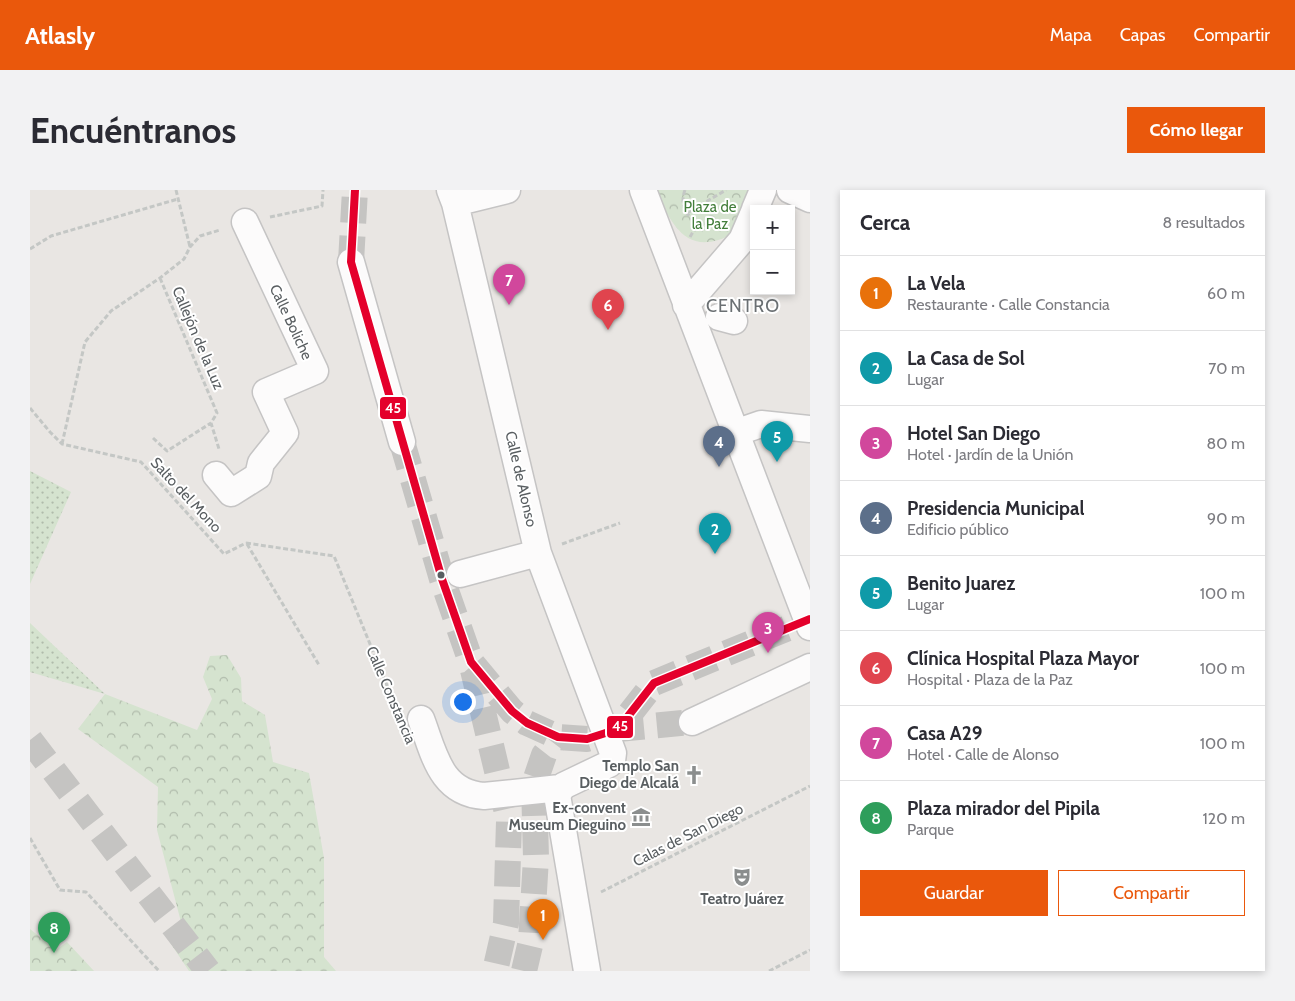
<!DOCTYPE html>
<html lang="es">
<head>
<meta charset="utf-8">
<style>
  body { margin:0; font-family:Cabin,sans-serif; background:#f2f2f3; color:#2b2b33 }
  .controls { position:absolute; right:15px; top:15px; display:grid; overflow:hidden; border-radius:0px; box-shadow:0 2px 8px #0003 }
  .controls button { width:45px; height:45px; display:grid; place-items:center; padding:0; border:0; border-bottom:1px solid #e1e1e2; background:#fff; color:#2b2b33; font:25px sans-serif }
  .you { position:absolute; left:432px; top:511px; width:18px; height:18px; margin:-12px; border:4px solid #fff; border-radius:50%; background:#1a73e8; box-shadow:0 0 0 8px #1a73e833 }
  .badge { display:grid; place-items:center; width:32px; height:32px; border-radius:50%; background:#ea580c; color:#fff; font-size:16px; font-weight:700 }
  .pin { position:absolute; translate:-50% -41px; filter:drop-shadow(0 1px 2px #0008) }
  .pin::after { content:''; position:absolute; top:26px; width:18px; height:15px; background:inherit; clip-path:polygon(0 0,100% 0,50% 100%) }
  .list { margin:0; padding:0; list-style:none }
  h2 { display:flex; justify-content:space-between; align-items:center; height:65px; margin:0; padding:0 20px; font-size:21px }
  h2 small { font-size:16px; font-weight:400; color:#7c7c81 }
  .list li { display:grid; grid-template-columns:32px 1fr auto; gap:15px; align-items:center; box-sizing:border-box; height:75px; padding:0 20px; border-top:1px solid #e1e1e2 }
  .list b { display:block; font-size:19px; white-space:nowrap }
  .list p { margin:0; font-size:16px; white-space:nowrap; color:#7c7c81 }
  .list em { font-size:16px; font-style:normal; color:#7c7c81 }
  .actions { display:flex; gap:10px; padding:15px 20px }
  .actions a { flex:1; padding:11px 0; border:1px solid #ea580c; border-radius:0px; text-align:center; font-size:18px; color:#ea580c }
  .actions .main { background:#ea580c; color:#fff }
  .map { position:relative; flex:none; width:780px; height:781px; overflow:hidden; border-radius:0px }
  header { display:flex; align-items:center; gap:30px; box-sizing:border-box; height:70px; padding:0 25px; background:#ea580c; color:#fff }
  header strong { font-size:24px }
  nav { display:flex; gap:28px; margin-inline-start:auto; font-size:18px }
  .intro { display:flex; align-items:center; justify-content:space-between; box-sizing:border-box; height:120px; padding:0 30px }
  h1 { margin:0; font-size:35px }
  .button { padding:12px 22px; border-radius:0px; background:#ea580c; color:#fff; font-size:18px; font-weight:700 }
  main { display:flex; gap:30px; padding:0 30px }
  aside { flex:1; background:#fff; border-radius:0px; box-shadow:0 2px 8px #0003 }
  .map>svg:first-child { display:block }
  .grass { fill:url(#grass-dots) }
  .forest { fill:url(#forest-crowns) }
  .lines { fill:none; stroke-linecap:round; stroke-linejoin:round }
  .minor-tunnel { stroke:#c5c4c2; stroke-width:26; stroke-dasharray:26 13; stroke-linecap:butt }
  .minor-casing { stroke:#c5c4c4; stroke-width:29 }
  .path { stroke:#c4c7c5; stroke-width:3; stroke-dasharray:5 2.5; stroke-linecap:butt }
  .minor { stroke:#fcfbfb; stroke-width:26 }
  .bus-1-casing { stroke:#fff; stroke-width:11 }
  .bus-1 { stroke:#e4002b; stroke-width:8 }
  .bus-dot { fill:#595e61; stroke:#fff; stroke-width:2 }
  .labels { text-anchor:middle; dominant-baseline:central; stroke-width:4; stroke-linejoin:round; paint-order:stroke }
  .park-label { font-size:15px; fill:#437e3b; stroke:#fff }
  .street-label { font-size:15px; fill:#595e61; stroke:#fff }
  .poi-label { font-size:15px; font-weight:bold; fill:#595e61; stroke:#fff; text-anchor:end }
  .quarter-label { font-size:18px; letter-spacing:1px; fill:#6b7073; stroke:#fff }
  .line-badge { stroke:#fff; stroke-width:2 }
  .badge-label { font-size:14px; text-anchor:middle; font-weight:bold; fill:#fff }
</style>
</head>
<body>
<header>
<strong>Atlasly</strong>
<nav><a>Mapa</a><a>Capas</a><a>Compartir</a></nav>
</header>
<div class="intro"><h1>Encuéntranos</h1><a class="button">Cómo llegar</a></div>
<main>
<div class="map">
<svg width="780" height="781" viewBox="0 0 780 781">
  <defs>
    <pattern id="grass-dots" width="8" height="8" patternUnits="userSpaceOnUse" patternTransform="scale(1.25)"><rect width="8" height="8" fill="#d5e3cf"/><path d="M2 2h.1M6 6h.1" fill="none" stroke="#b0bbab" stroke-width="1.8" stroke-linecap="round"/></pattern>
    <pattern id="forest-crowns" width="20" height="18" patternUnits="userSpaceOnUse" patternTransform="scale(1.25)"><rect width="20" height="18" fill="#d5e3cf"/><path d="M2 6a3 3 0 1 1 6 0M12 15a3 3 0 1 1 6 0" fill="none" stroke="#b0bbab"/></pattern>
  </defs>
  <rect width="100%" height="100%" fill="#e9e6e3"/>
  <path class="grass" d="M0,281L41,302L0,394Z
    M0,433L75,504L0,482Z"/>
  <path class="forest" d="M625,0H721L705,43C657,68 644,38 625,0Z
    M197,465L211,488L212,511L235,525L243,572L279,583L294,668V767L306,781H159L139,751L151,732L127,640L128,597L48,539L75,504L167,540L182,509L173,487L180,466Z
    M0,739L26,760L37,752L64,781H0Z"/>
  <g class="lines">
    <path class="minor-tunnel" d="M321,72L325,0
      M372,252L412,389L441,472L482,521L497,533L528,547L557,549L588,539L624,493L780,429
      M443,480L479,631L476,733L465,781
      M588,539L662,532
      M0,550L178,781
      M494,781L501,751L506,668L504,594L514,565L528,547"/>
    <g class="minor-casing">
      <path id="minor" d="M420,0L425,13L508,363L583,563L582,571L579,574L533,596L527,605L557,781
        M613,0L780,437
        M760,0L780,9
        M425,13L477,0
        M725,19L733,0
        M321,72L372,252
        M656,115L712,50L724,22
        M689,127L704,131
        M705,243L731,234L780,239
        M186,285L201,303L228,286L231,273L255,243L236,202L285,181L215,32
        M430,384L508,363
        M391,529C404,563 410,603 454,606L530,598
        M662,532L780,477"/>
    </g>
    <path class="path" d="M146,0L160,57
      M655,0C646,23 669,41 691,31
      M657,23L696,0
      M240,27L292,16L293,0
      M660,47L668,33
      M0,59L21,46L148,9
      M130,88L187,223L181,233L189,259
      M0,218L20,242L32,254L111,272L194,364L216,353
      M123,248L137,261L181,233
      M32,254L55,152L81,121L130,88L154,69L160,57L170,46L190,40
      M216,353L304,366L367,520
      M217,354L289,475
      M532,354L590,333
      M0,648L30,700L56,702L129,781
      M571,702L780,596
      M739,781L780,760"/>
    <use href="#minor" class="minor"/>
    <g class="bus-1-casing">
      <path id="bus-1" d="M325,0L321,72L412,389L441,472L482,521L497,533L528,547L557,549L588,539L624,493L780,429"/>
    </g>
    <use href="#bus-1" class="bus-1"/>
  </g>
  <defs>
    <g id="church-bare" transform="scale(1.5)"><path d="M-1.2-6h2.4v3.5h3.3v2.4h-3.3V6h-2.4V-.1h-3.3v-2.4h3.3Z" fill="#8b8e8e" stroke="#fff" stroke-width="2.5" paint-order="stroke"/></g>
    <g id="museum-bare" transform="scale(1.5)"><path d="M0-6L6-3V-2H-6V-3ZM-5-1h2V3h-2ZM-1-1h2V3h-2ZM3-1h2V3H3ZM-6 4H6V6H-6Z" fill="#8b8e8e" stroke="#fff" stroke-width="2.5" paint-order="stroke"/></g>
    <g id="theatre-bare" transform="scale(1.5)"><path d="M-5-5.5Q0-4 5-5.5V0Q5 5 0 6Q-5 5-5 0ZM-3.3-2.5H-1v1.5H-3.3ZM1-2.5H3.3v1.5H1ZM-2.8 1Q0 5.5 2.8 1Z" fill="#8b8e8e" stroke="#fff" stroke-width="2.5" paint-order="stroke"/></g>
  </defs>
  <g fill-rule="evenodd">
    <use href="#church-bare" x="664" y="585"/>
    <use href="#museum-bare" x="611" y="627"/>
    <use href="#theatre-bare" x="712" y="687"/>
  </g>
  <circle class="bus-dot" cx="411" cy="385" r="4.5"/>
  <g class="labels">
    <g class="park-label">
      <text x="680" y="17">Plaza de<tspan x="680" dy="17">la Paz</tspan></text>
    </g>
    <g class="street-label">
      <text transform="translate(261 132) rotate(65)">Calle Boliche</text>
      <text transform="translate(168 148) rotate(67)">Callejón de la Luz</text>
      <text transform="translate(491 289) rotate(77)">Calle de Alonso</text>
      <text transform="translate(156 305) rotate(47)">Salto del Mono</text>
      <text transform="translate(361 505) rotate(67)">Calle Constancia</text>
      <text transform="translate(658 645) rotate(-27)">Calas de San Diego</text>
    </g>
    <g class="poi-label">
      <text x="649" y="576">Templo San<tspan x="649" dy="17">Diego de Alcalá</tspan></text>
      <text x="596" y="618">Ex-convent<tspan x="596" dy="17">Museum Dieguino</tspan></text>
      <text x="712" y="709" text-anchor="middle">Teatro Juárez</text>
    </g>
    <g class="quarter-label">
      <text x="713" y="116">CENTRO</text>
    </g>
  </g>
  <g class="line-badge">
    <rect x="349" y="206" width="28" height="24" rx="5" fill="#e4002b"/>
    <rect x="576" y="525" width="28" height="24" rx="5" fill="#e4002b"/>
  </g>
  <g class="badge-label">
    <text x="363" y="223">45</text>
    <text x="590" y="541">45</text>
  </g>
</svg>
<div class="controls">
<button>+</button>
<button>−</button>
</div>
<div class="you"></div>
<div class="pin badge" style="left:513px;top:750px;background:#e8710a">1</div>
<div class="pin badge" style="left:685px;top:364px;background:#0f9aa8">2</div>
<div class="pin badge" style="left:738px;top:463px;background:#d1479c">3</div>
<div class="pin badge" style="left:689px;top:277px;background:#5c6f8a">4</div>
<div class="pin badge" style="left:747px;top:272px;background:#0f9aa8">5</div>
<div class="pin badge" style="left:578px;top:140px;background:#e0444e">6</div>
<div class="pin badge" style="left:479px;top:115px;background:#d1479c">7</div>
<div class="pin badge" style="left:24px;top:763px;background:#2e9e5b">8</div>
</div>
<aside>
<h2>Cerca<small>8 resultados</small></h2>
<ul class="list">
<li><span class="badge" style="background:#e8710a">1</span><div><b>La Vela</b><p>Restaurante · Calle Constancia</p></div><em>60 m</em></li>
<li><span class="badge" style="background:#0f9aa8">2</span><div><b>La Casa de Sol</b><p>Lugar</p></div><em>70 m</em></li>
<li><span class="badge" style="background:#d1479c">3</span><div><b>Hotel San Diego</b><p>Hotel · Jardín de la Unión</p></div><em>80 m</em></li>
<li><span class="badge" style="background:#5c6f8a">4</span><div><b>Presidencia Municipal</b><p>Edificio público</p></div><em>90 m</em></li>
<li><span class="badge" style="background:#0f9aa8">5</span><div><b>Benito Juarez</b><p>Lugar</p></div><em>100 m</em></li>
<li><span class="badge" style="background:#e0444e">6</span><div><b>Clínica Hospital Plaza Mayor</b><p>Hospital · Plaza de la Paz</p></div><em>100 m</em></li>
<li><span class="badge" style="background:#d1479c">7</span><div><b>Casa A29</b><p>Hotel · Calle de Alonso</p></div><em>100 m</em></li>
<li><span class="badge" style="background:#2e9e5b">8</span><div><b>Plaza mirador del Pipila</b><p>Parque</p></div><em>120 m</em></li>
</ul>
<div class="actions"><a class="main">Guardar</a><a>Compartir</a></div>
</aside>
</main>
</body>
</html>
